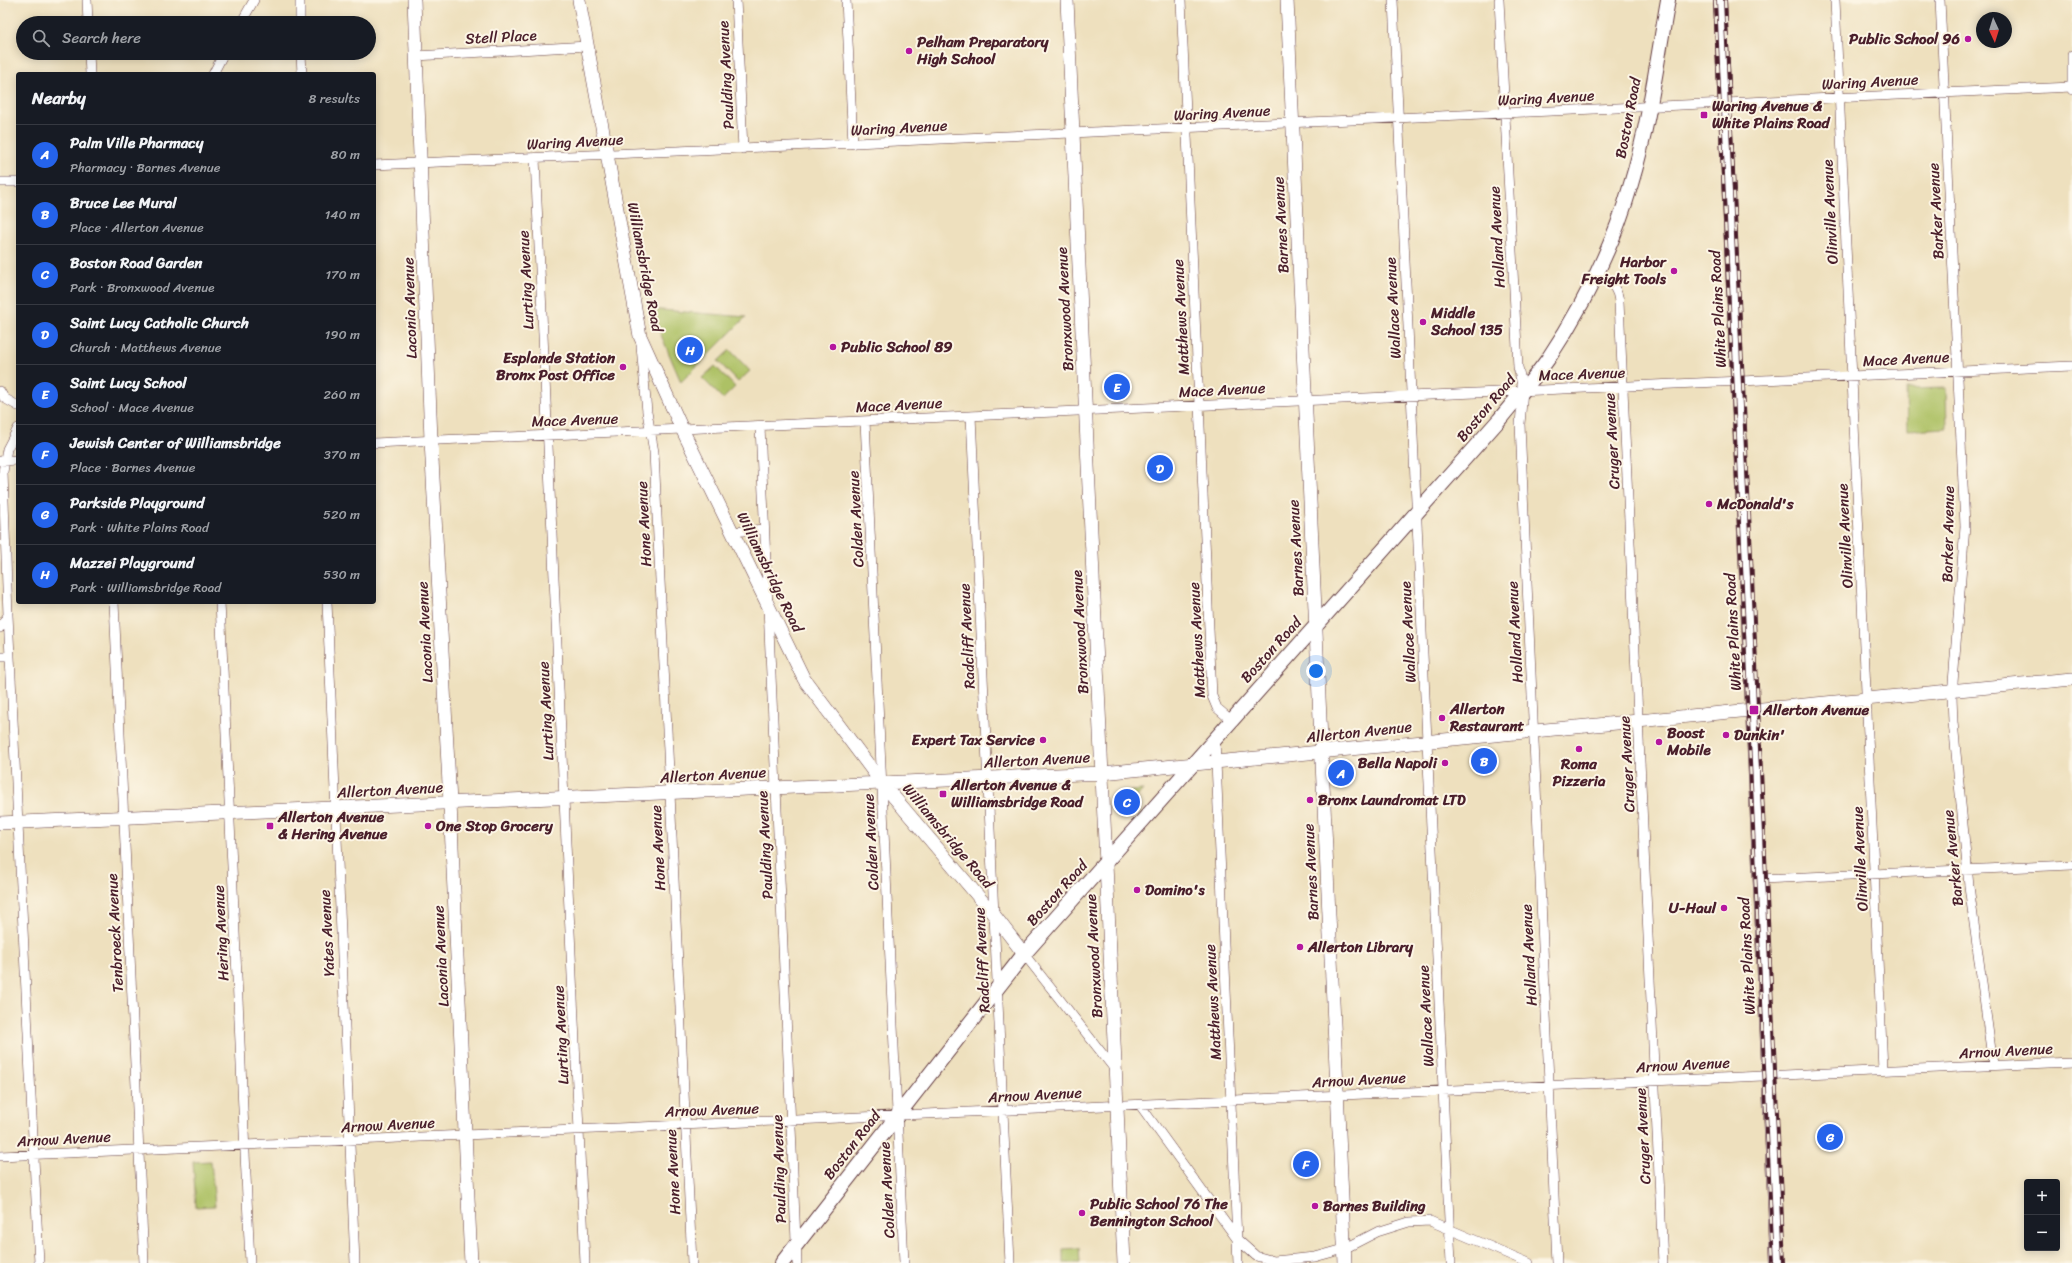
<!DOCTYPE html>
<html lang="en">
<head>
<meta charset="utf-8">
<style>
  body { margin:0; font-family:Sriracha,sans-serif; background:#242831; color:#f1f3f6 }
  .controls { position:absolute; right:12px; bottom:12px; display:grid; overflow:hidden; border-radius:4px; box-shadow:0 2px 10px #0003 }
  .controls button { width:36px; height:36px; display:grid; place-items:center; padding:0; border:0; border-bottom:1px solid #363941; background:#171b24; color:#f1f3f6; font:20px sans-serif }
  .compass { position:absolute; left:1976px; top:12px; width:36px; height:36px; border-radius:50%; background:#171b24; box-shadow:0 2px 10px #0003; rotate:176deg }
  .you { position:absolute; left:1316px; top:671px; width:14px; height:14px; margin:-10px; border:3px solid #fff; border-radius:50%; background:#1a73e8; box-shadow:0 0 0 6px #1a73e833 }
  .badge { display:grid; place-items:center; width:26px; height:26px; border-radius:50%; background:#2563eb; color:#fff; font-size:13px; font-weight:700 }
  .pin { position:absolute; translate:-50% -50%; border:2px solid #fff; box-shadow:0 1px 4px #0006 }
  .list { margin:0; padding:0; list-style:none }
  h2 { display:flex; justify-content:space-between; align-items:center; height:52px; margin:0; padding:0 16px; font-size:17px }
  h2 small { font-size:13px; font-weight:400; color:#9ea1a6 }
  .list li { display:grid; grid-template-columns:26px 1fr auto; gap:12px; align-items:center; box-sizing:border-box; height:60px; padding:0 16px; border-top:1px solid #363941 }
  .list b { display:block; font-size:15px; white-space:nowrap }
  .list p { margin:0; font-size:13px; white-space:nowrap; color:#9ea1a6 }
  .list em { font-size:13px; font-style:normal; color:#9ea1a6 }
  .icon { flex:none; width:22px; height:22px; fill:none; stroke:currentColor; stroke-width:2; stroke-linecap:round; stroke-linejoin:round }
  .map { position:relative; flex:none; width:2072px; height:1263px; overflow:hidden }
  .search { position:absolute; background:#171b24; box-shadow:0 2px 10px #0003; left:16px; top:16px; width:360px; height:44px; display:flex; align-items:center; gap:10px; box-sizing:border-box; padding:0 14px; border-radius:22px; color:#9ea1a6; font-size:15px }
  .panel { position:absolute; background:#171b24; box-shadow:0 2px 10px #0003; left:16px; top:72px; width:360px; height:532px; border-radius:4px }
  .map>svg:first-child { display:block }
  .green { fill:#adc165; stroke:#7c7048 }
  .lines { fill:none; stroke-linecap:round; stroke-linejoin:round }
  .street-casing { stroke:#633c41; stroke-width:10 }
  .secondary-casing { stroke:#633c41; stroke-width:14 }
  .primary-casing { stroke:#633c41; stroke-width:16 }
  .street { stroke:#fff; stroke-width:9 }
  .secondary { stroke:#fff; stroke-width:13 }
  .primary { stroke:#fff; stroke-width:14 }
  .rail-casing { stroke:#4a1f2b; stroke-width:4 }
  .rail { stroke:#fcf5e5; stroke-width:2.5; stroke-dasharray:8; stroke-linecap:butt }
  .poi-dot { fill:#b5179e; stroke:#fcf5e5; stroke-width:1.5 }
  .labels { text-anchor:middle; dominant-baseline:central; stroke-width:4; stroke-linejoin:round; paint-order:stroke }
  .street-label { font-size:15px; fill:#4a1f2b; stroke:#fcf5e5 }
  .poi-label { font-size:15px; font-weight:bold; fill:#4a1f2b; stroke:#fcf5e5; text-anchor:start }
</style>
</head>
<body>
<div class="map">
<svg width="2072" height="1263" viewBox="0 0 2072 1263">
  <rect width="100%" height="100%" fill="#fcf5e5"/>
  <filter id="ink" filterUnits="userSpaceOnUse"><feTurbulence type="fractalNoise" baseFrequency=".025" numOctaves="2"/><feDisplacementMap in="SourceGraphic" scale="8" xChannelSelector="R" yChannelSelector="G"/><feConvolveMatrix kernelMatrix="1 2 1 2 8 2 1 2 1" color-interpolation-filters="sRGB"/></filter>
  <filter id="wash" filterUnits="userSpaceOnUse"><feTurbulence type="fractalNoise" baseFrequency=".012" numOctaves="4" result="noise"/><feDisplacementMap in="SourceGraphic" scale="16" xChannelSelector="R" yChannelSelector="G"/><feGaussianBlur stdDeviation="0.9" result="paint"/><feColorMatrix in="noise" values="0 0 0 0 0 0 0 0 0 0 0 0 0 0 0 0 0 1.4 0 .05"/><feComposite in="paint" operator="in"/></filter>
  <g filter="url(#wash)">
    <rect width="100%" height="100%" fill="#eee0be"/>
    <path class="green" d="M650,309L746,317L681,382Z
      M730,350L750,371L738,382L718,361Z
      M715,366L735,387L723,399L702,378Z
      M1946,388L1947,428L1907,430L1906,389Z
      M1143,790L1122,813V792Z
      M211,1161L215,1206L196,1207L193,1162Z
      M1079,1248L1080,1263H1063V1249Z"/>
  </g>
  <g filter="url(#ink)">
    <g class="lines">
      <g class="street-casing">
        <path id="street" d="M87,0L88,23
          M300,0V23
          M736,0L743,149
          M846,0L853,144
          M1181,0L1212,696L1217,708L1231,720
          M1393,0L1451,1263
          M1499,0L1518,367L1523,390L1520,424L1557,1263
          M1835,0L1883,1070
          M1940,0L1965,526L1952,696L1953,722L1969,886L1993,1065
          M241,23L254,0
          M89,53L90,74
          M301,53L302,74
          M2072,55V90
          M416,56L587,46
          M213,74L224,53
          M535,158L585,1263
          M374,165L2072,87
          M0,182H18
          M1597,274C1610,280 1618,288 1619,302L1663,1263
          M641,346L647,412L654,452L692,1263
          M0,391L4,398L18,406
          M971,416L1010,1263
          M865,421L904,1263
          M760,426L797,1263
          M18,428L7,449L3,472L8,615L39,1263
          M374,443L2072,366
          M0,461L18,460
          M733,532L764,529
          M114,602L144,1263
          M220,602L250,1263
          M327,602L355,1263
          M0,628L8,615
          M0,657H10
          M1215,739L1238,1263
          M1760,879L2072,865
          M1024,954L1116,1071
          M1140,1105L1237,1239L1256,1256L1274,1261L1315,1257L1344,1249L1377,1232L1409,1222L1430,1221L1529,1263
          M0,1156L2072,1062"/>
      </g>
      <g class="secondary-casing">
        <path id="secondary" d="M414,0L431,440L450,803L471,1263
          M579,0L640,336L682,429L804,679L882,783L994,915L1024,954
          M1067,0L1124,1263
          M1287,0L1345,1263
          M1720,0L1777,1263
          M0,823L1102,773L2072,679"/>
      </g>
      <g class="primary-casing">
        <path id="primary" d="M782,1263L1024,954L1499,420C1515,400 1533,380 1548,359C1584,305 1613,247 1631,184C1649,125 1657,61 1668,0"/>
      </g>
      <use href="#street" class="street"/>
      <use href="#secondary" class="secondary"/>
      <use href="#primary" class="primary"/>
      <g class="rail-casing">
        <path id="rail" d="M1715,0L1773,1263
          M1725,0L1784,1263"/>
      </g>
      <use href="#rail" class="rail"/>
    </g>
  </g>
  <g class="poi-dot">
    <circle cx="1968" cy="39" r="4"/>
    <circle cx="909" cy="51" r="4"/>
    <rect x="1700" y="111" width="8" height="8" rx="2"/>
    <circle cx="1674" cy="271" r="4"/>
    <circle cx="1423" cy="322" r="4"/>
    <circle cx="833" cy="347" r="4"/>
    <circle cx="623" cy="367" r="4"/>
    <circle cx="1709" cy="504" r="4"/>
    <rect x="1749" y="705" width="10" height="10" rx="2"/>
    <circle cx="1442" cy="718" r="4"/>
    <circle cx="1726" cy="735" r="4"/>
    <circle cx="1043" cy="740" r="4"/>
    <circle cx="1659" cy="742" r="4"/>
    <circle cx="1579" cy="749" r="4"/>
    <circle cx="1445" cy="763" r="4"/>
    <rect x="939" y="790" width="8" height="8" rx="2"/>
    <circle cx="1310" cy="800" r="4"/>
    <rect x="266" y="822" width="8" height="8" rx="2"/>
    <circle cx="428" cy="826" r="4"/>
    <circle cx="1137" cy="890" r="4"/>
    <circle cx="1724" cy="908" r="4"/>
    <circle cx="1300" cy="947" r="4"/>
    <circle cx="1315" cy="1206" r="4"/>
    <circle cx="1082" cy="1213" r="4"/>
  </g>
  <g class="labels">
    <g class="street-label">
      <text transform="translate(501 37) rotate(-3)">Stell Place</text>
      <text transform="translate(726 75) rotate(-93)">Paulding Avenue</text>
      <text transform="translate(1870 82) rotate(-3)">Waring Avenue</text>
      <text transform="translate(1546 98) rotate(-3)">Waring Avenue</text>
      <text transform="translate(1222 113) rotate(-3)">Waring Avenue</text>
      <text transform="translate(1628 118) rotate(-79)">Boston Road</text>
      <text transform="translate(899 128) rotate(-3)">Waring Avenue</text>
      <text transform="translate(575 142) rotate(-3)">Waring Avenue</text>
      <text transform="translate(1936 211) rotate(-93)">Barker Avenue</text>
      <text transform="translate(1830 212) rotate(-93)">Olinville Avenue</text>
      <text transform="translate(1281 225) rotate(-93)">Barnes Avenue</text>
      <text transform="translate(1497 237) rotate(-93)">Holland Avenue</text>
      <text transform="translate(645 267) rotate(79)">Williamsbridge Road</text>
      <text transform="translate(526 280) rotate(-93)">Lurting Avenue</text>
      <text transform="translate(410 308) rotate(-92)">Laconia Avenue</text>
      <text transform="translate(1393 308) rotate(-93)">Wallace Avenue</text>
      <text transform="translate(1065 309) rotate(-93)">Bronxwood Avenue</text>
      <text transform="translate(1718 309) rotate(-93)">White Plains Road</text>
      <text transform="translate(1181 317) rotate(-93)">Matthews Avenue</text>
      <text transform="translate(1906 359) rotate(-3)">Mace Avenue</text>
      <text transform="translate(1582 374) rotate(-2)">Mace Avenue</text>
      <text transform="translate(1222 390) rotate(-3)">Mace Avenue</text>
      <text transform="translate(899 405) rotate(-3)">Mace Avenue</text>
      <text transform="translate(1486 408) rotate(-50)">Boston Road</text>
      <text transform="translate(575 420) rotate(-2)">Mace Avenue</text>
      <text transform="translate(1612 441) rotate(-93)">Cruger Avenue</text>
      <text transform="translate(856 519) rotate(-93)">Colden Avenue</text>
      <text transform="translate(644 524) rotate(-93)">Hone Avenue</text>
      <text transform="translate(1948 534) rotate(-89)">Barker Avenue</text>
      <text transform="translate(1845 536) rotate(-93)">Olinville Avenue</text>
      <text transform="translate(1296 548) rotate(-93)">Barnes Avenue</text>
      <text transform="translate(770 572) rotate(64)">Williamsbridge Road</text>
      <text transform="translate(425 632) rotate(-93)">Laconia Avenue</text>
      <text transform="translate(1080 632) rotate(-93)">Bronxwood Avenue</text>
      <text transform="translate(1408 632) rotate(-93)">Wallace Avenue</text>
      <text transform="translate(1515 632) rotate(-93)">Holland Avenue</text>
      <text transform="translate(1733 632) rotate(-93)">White Plains Road</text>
      <text transform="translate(967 636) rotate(-93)">Radcliff Avenue</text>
      <text transform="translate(1197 640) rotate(-93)">Matthews Avenue</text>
      <text transform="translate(1271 650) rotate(-48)">Boston Road</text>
      <text transform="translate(546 711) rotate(-93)">Lurting Avenue</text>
      <text transform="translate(1359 732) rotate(-6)">Allerton Avenue</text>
      <text transform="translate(1037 760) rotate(-3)">Allerton Avenue</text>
      <text transform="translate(1627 764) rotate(-93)">Cruger Avenue</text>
      <text transform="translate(713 775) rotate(-3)">Allerton Avenue</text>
      <text transform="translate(390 790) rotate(-3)">Allerton Avenue</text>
      <text transform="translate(948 836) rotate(50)">Williamsbridge Road</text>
      <text transform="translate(871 842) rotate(-93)">Colden Avenue</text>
      <text transform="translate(765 845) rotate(-93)">Paulding Avenue</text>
      <text transform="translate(658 848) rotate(-93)">Hone Avenue</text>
      <text transform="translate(1953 858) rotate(-96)">Barker Avenue</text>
      <text transform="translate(1860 859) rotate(-93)">Olinville Avenue</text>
      <text transform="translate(1311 872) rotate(-93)">Barnes Avenue</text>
      <text transform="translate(1057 893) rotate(-48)">Boston Road</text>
      <text transform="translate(115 933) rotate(-93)">Tenbroeck Avenue</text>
      <text transform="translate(221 933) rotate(-93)">Hering Avenue</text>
      <text transform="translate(327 933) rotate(-93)">Yates Avenue</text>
      <text transform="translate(1529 955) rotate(-93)">Holland Avenue</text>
      <text transform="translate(441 956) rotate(-93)">Laconia Avenue</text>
      <text transform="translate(1094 956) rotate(-93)">Bronxwood Avenue</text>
      <text transform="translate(1747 956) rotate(-93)">White Plains Road</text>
      <text transform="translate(982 960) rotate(-93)">Radcliff Avenue</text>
      <text transform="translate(1213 1002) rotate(-93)">Matthews Avenue</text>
      <text transform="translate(1426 1016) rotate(-93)">Wallace Avenue</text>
      <text transform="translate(561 1035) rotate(-93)">Lurting Avenue</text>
      <text transform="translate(2006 1051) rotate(-3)">Arnow Avenue</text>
      <text transform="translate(1683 1065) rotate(-3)">Arnow Avenue</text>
      <text transform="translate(1359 1080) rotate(-3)">Arnow Avenue</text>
      <text transform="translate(1035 1095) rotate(-3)">Arnow Avenue</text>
      <text transform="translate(712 1110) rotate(-2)">Arnow Avenue</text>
      <text transform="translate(388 1125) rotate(-3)">Arnow Avenue</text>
      <text transform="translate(1643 1136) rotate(-93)">Cruger Avenue</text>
      <text transform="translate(64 1139) rotate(-3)">Arnow Avenue</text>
      <text transform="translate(852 1145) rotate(-52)">Boston Road</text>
      <text transform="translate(779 1169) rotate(-92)">Paulding Avenue</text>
      <text transform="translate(673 1172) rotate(-93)">Hone Avenue</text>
      <text transform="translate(887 1190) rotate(-93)">Colden Avenue</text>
    </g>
    <g class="poi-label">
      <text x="1960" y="39" text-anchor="end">Public School 96</text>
      <text x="917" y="42">Pelham Preparatory<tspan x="917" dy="17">High School</tspan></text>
      <text x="1712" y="106">Waring Avenue &amp;<tspan x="1712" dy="17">White Plains Road</tspan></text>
      <text x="1666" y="262" text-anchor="end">Harbor<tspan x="1666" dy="17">Freight Tools</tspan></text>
      <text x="1431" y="313">Middle<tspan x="1431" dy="17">School 135</tspan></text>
      <text x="841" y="347">Public School 89</text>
      <text x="615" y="358" text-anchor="end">Esplande Station<tspan x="615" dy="17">Bronx Post Office</tspan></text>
      <text x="1717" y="504">McDonald's</text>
      <text x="1450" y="709">Allerton<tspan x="1450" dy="17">Restaurant</tspan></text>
      <text x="1763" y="710">Allerton Avenue</text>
      <text x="1667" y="733">Boost<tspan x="1667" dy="17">Mobile</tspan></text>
      <text x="1734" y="735">Dunkin'</text>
      <text x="1035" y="740" text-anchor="end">Expert Tax Service</text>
      <text x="1437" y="763" text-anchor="end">Bella Napoli</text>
      <text x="1579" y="764" text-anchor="middle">Roma<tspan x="1579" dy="17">Pizzeria</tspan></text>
      <text x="951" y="785">Allerton Avenue &amp;<tspan x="951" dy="17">Williamsbridge Road</tspan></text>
      <text x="1318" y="800">Bronx Laundromat LTD</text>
      <text x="278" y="817">Allerton Avenue<tspan x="278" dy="17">&amp; Hering Avenue</tspan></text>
      <text x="436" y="826">One Stop Grocery</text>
      <text x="1145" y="890">Domino's</text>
      <text x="1716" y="908" text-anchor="end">U-Haul</text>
      <text x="1308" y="947">Allerton Library</text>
      <text x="1090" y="1204">Public School 76 The<tspan x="1090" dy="17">Bennington School</tspan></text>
      <text x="1323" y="1206">Barnes Building</text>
    </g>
  </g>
</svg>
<div class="controls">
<button>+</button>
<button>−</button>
</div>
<svg class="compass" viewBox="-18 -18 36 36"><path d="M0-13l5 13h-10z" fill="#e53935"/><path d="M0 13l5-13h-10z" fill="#9ea1a6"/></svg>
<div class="you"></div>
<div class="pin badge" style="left:1341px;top:773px">A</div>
<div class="pin badge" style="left:1484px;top:761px">B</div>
<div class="pin badge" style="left:1127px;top:802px">C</div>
<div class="pin badge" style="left:1160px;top:468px">D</div>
<div class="pin badge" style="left:1117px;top:387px">E</div>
<div class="pin badge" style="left:1306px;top:1164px">F</div>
<div class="pin badge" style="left:1830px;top:1137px">G</div>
<div class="pin badge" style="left:690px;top:350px">H</div>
<div class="search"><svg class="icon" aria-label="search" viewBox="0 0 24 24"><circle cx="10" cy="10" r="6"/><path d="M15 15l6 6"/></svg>Search here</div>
<section class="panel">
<h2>Nearby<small>8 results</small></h2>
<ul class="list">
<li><span class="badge">A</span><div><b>Palm Ville Pharmacy</b><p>Pharmacy · Barnes Avenue</p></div><em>80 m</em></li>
<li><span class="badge">B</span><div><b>Bruce Lee Mural</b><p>Place · Allerton Avenue</p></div><em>140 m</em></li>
<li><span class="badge">C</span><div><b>Boston Road Garden</b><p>Park · Bronxwood Avenue</p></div><em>170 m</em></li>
<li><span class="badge">D</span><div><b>Saint Lucy Catholic Church</b><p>Church · Matthews Avenue</p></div><em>190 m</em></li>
<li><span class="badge">E</span><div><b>Saint Lucy School</b><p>School · Mace Avenue</p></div><em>260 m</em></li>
<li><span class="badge">F</span><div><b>Jewish Center of Williamsbridge</b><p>Place · Barnes Avenue</p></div><em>370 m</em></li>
<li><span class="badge">G</span><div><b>Parkside Playground</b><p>Park · White Plains Road</p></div><em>520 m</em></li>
<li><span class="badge">H</span><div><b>Mazzei Playground</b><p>Park · Williamsbridge Road</p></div><em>530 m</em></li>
</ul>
</section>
</div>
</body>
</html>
